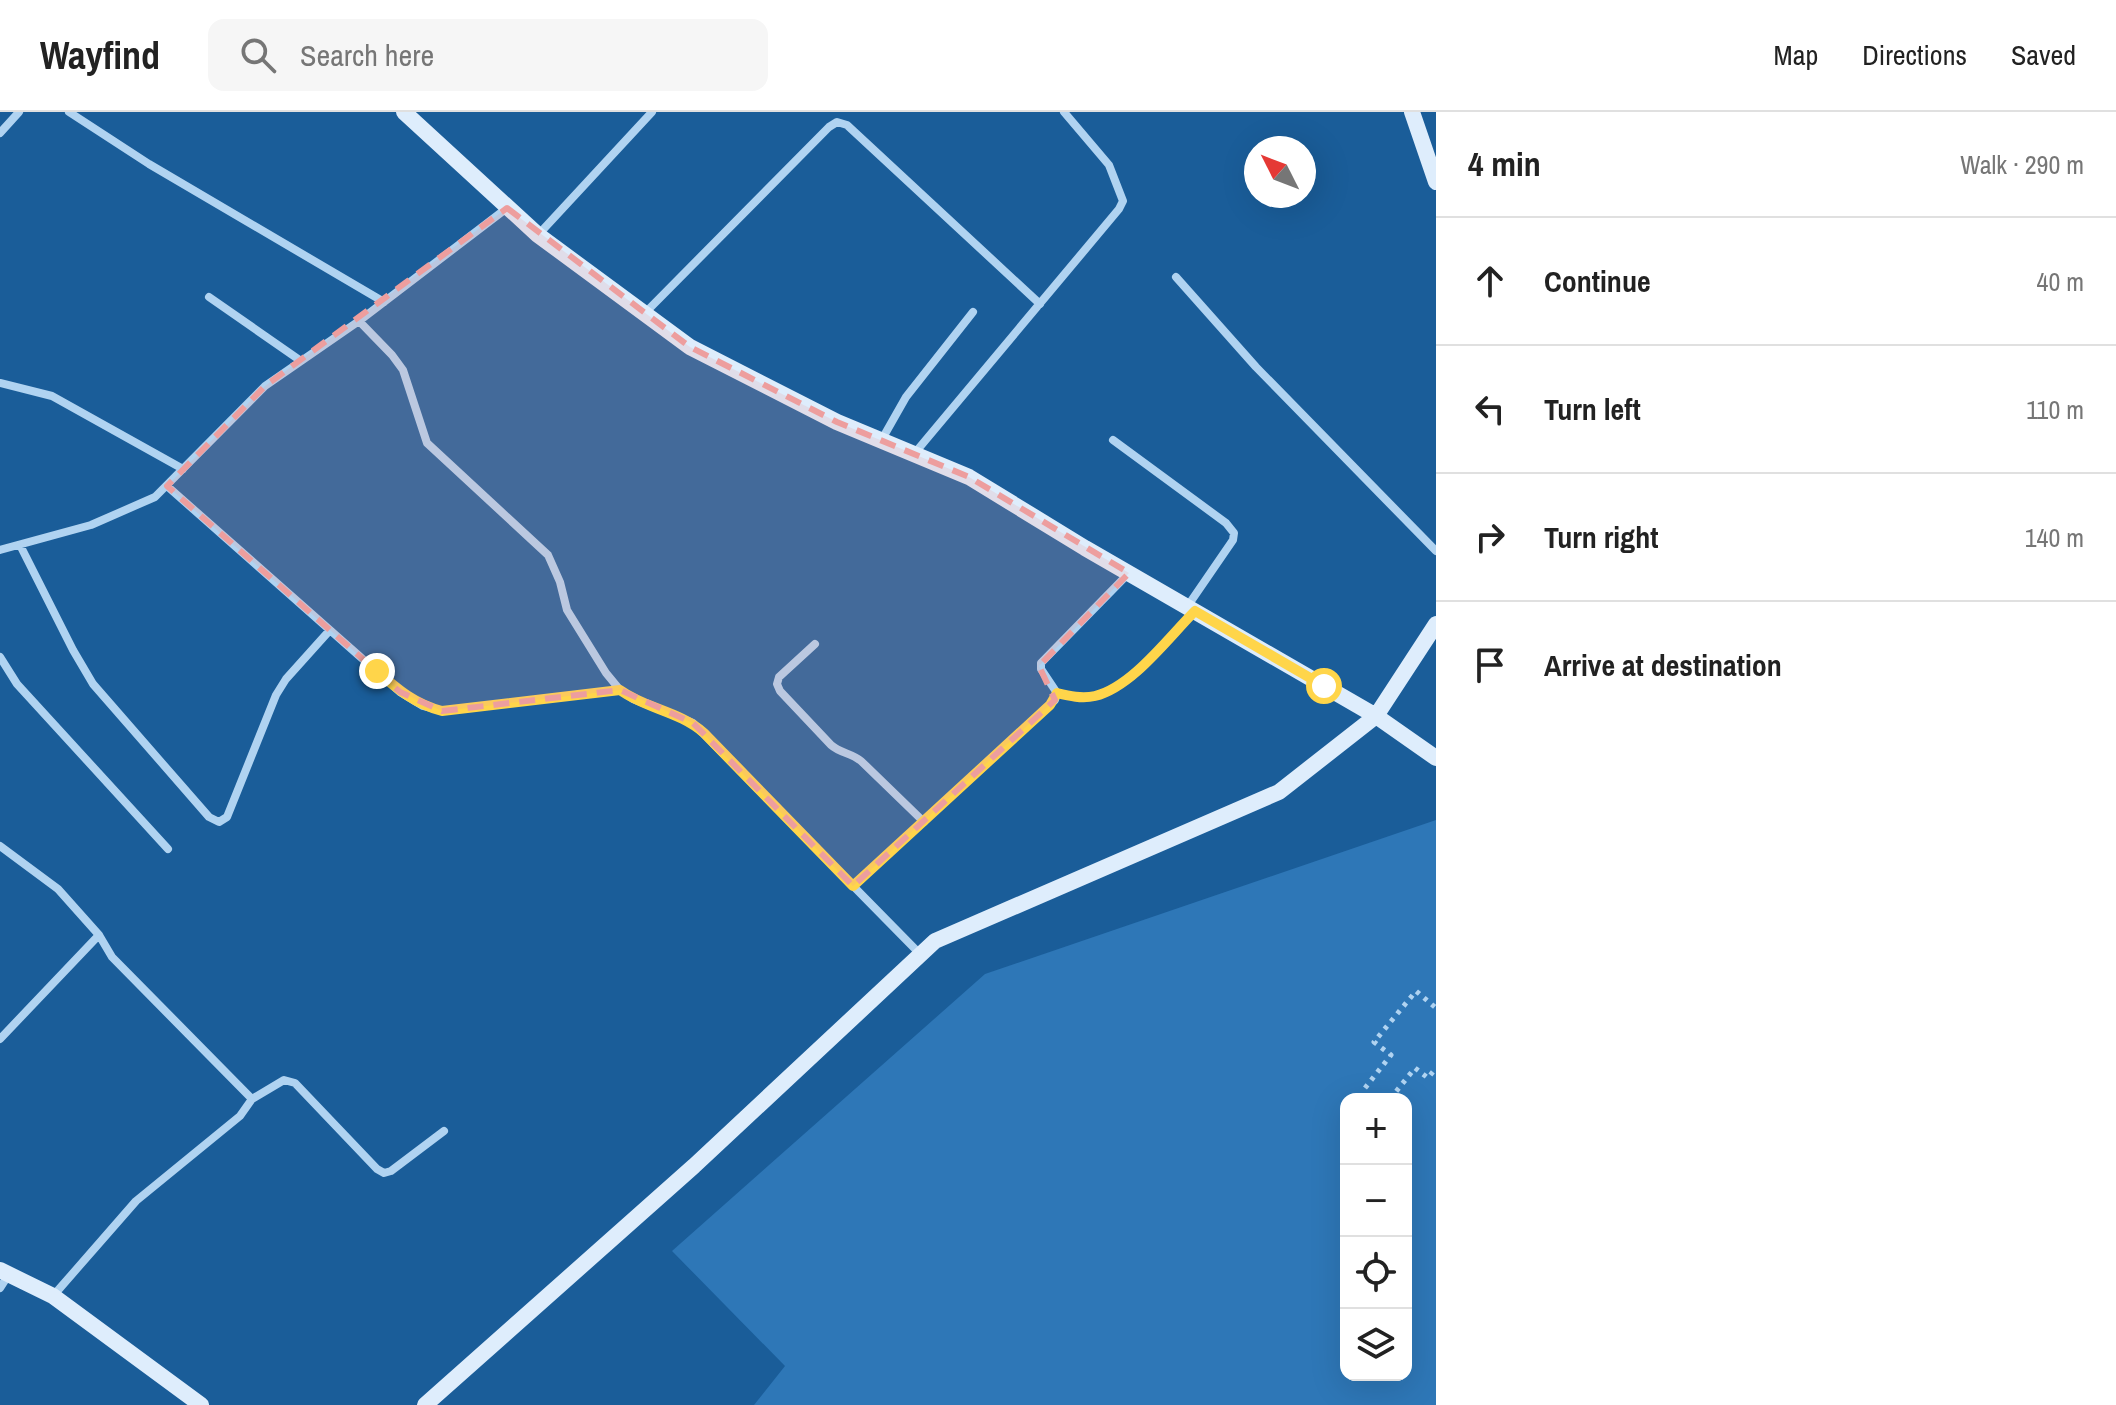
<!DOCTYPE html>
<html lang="en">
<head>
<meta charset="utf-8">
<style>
  body { margin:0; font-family:"Archivo Narrow",sans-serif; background:#f6f6f6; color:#222 }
  .controls { position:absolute; right:24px; bottom:24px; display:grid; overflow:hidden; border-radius:16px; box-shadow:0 8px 32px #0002 }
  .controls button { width:72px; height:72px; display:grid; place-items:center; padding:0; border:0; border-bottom:2px solid #e0e0e0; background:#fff; color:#222; font:40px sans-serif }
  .compass { position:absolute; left:1244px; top:24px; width:72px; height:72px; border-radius:50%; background:#fff; box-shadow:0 8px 32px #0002; rotate:312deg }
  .stop { position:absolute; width:24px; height:24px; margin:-18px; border:6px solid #ffd54a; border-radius:50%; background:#fff }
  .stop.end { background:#ffd54a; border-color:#fff; box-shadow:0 2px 8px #0008 }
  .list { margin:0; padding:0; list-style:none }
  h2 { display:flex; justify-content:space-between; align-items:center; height:104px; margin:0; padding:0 32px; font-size:34px }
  h2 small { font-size:26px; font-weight:400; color:#767676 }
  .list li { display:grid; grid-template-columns:52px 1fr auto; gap:24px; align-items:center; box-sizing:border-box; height:128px; padding:0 32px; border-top:2px solid #e0e0e0 }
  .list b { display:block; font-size:30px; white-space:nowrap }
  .list em { font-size:26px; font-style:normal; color:#767676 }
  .icon { flex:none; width:44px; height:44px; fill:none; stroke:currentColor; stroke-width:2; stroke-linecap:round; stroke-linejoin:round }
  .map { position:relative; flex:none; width:1436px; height:1293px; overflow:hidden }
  header { display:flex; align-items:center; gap:48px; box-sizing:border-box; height:112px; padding:0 40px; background:#fff; border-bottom:2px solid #e0e0e0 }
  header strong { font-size:38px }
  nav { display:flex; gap:44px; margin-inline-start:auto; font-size:28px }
  .search { width:560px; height:72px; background:#f6f6f6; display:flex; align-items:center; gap:20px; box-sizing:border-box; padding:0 28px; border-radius:16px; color:#767676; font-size:30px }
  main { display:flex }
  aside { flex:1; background:#fff }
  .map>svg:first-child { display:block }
  .green { fill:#2e77b7; fill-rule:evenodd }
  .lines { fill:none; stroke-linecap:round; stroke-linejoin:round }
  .path { stroke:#b0d3f1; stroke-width:5; stroke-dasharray:4 6; stroke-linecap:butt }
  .street { stroke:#b0d3f1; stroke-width:8 }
  .secondary { stroke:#deedfc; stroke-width:16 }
  .route { stroke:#ffd54a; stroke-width:10 }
  .marked { fill:#ed9e9e; fill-opacity:0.2; stroke:#ed9e9e; stroke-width:6; stroke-dasharray:16 10; stroke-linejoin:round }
</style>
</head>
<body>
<header>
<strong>Wayfind</strong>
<div class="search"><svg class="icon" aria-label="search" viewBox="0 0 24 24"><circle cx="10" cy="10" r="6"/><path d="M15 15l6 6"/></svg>Search here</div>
<nav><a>Map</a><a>Directions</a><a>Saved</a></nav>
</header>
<main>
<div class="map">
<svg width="1436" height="1293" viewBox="0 0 1436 1293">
  <rect width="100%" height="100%" fill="#1a5d99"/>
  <path class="green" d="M1436,708V1293H754L785,1254L672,1139L985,862ZM1346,987H1406V1263H1346Z"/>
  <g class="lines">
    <path class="path" d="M1365,976L1391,943L1374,930L1416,879L1436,896
      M1390,987L1415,956L1428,966L1436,956"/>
    <path class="street" d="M69,0L149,52L384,190
      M0,21L19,0
      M538,123L652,0
      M1176,165L1256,255L1436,439
      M209,185L301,249
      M645,201L829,15L837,10L847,13L1040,192
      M359,209L392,243L403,258L427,331L548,443L560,470L567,498L606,561L620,578L633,587L693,611L920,842
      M0,271L52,284L183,357
      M1113,328L1226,411L1234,421L1233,428L1187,495
      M881,329L906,285L973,200
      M914,342L1119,97L1123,89L1109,53L1064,0
      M167,374L400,580L423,594L442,599L620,578
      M20,433L73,538L93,572L209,705L219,710L227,705L276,583L286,567L330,518
      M0,438L91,413L155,385L265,274L359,209L507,96
      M815,532L779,565L777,572L780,579L831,633C840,641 851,641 861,649L924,710
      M0,545L17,572L168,737
      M1057,581C1070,584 1082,587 1095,584C1133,575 1168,527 1195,499
      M0,734L58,777L99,823L112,845L252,987L240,1004L136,1089L53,1184
      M853,774L1055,588L1057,581L1041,557V551L1129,461
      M0,927L99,823
      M252,987L284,968L295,971L377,1057L384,1061L391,1059L444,1019
      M0,1176L9,1162"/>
    <path class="secondary" d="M404,0L538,123L690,235L837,310L969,365L1085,436L1376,604L1436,646
      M1412,0L1436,70
      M0,1158L53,1184L201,1293
      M425,1293L694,1054L935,829L1279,680L1376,604L1436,512"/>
  </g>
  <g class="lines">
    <path class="route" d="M377,559C397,577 415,592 442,599L620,578C646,597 679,599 704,621L853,774L1050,593L1057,581C1069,584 1082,587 1095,584C1132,575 1168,526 1195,499L1324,574"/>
  </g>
  <path class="marked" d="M507,96L690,235L837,310L969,365L1129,461L1039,554L1055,588L853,774L693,611L620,578L442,599L400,580L167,374L265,274Z"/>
</svg>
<div class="controls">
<button>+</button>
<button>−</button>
<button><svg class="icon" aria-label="locate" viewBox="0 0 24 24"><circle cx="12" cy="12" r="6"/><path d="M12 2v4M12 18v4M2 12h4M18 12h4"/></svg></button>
<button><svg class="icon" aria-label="layers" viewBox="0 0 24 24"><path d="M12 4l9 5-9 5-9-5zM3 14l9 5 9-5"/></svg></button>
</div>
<svg class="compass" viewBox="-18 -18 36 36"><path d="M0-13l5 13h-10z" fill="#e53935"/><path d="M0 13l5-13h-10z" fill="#767676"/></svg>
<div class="stop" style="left:1324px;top:574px"></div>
<div class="stop end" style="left:377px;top:559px"></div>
</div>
<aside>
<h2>4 min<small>Walk · 290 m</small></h2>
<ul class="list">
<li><svg class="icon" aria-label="ahead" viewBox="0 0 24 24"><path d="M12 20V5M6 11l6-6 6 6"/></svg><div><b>Continue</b></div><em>40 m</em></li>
<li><svg class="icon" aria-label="left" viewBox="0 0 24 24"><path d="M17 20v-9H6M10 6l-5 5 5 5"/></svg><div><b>Turn left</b></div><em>110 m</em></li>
<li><svg class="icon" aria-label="right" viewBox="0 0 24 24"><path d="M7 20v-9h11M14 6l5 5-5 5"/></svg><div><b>Turn right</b></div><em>140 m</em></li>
<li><svg class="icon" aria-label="arrive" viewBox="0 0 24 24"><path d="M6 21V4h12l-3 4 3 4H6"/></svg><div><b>Arrive at destination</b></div></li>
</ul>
</aside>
</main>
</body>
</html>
